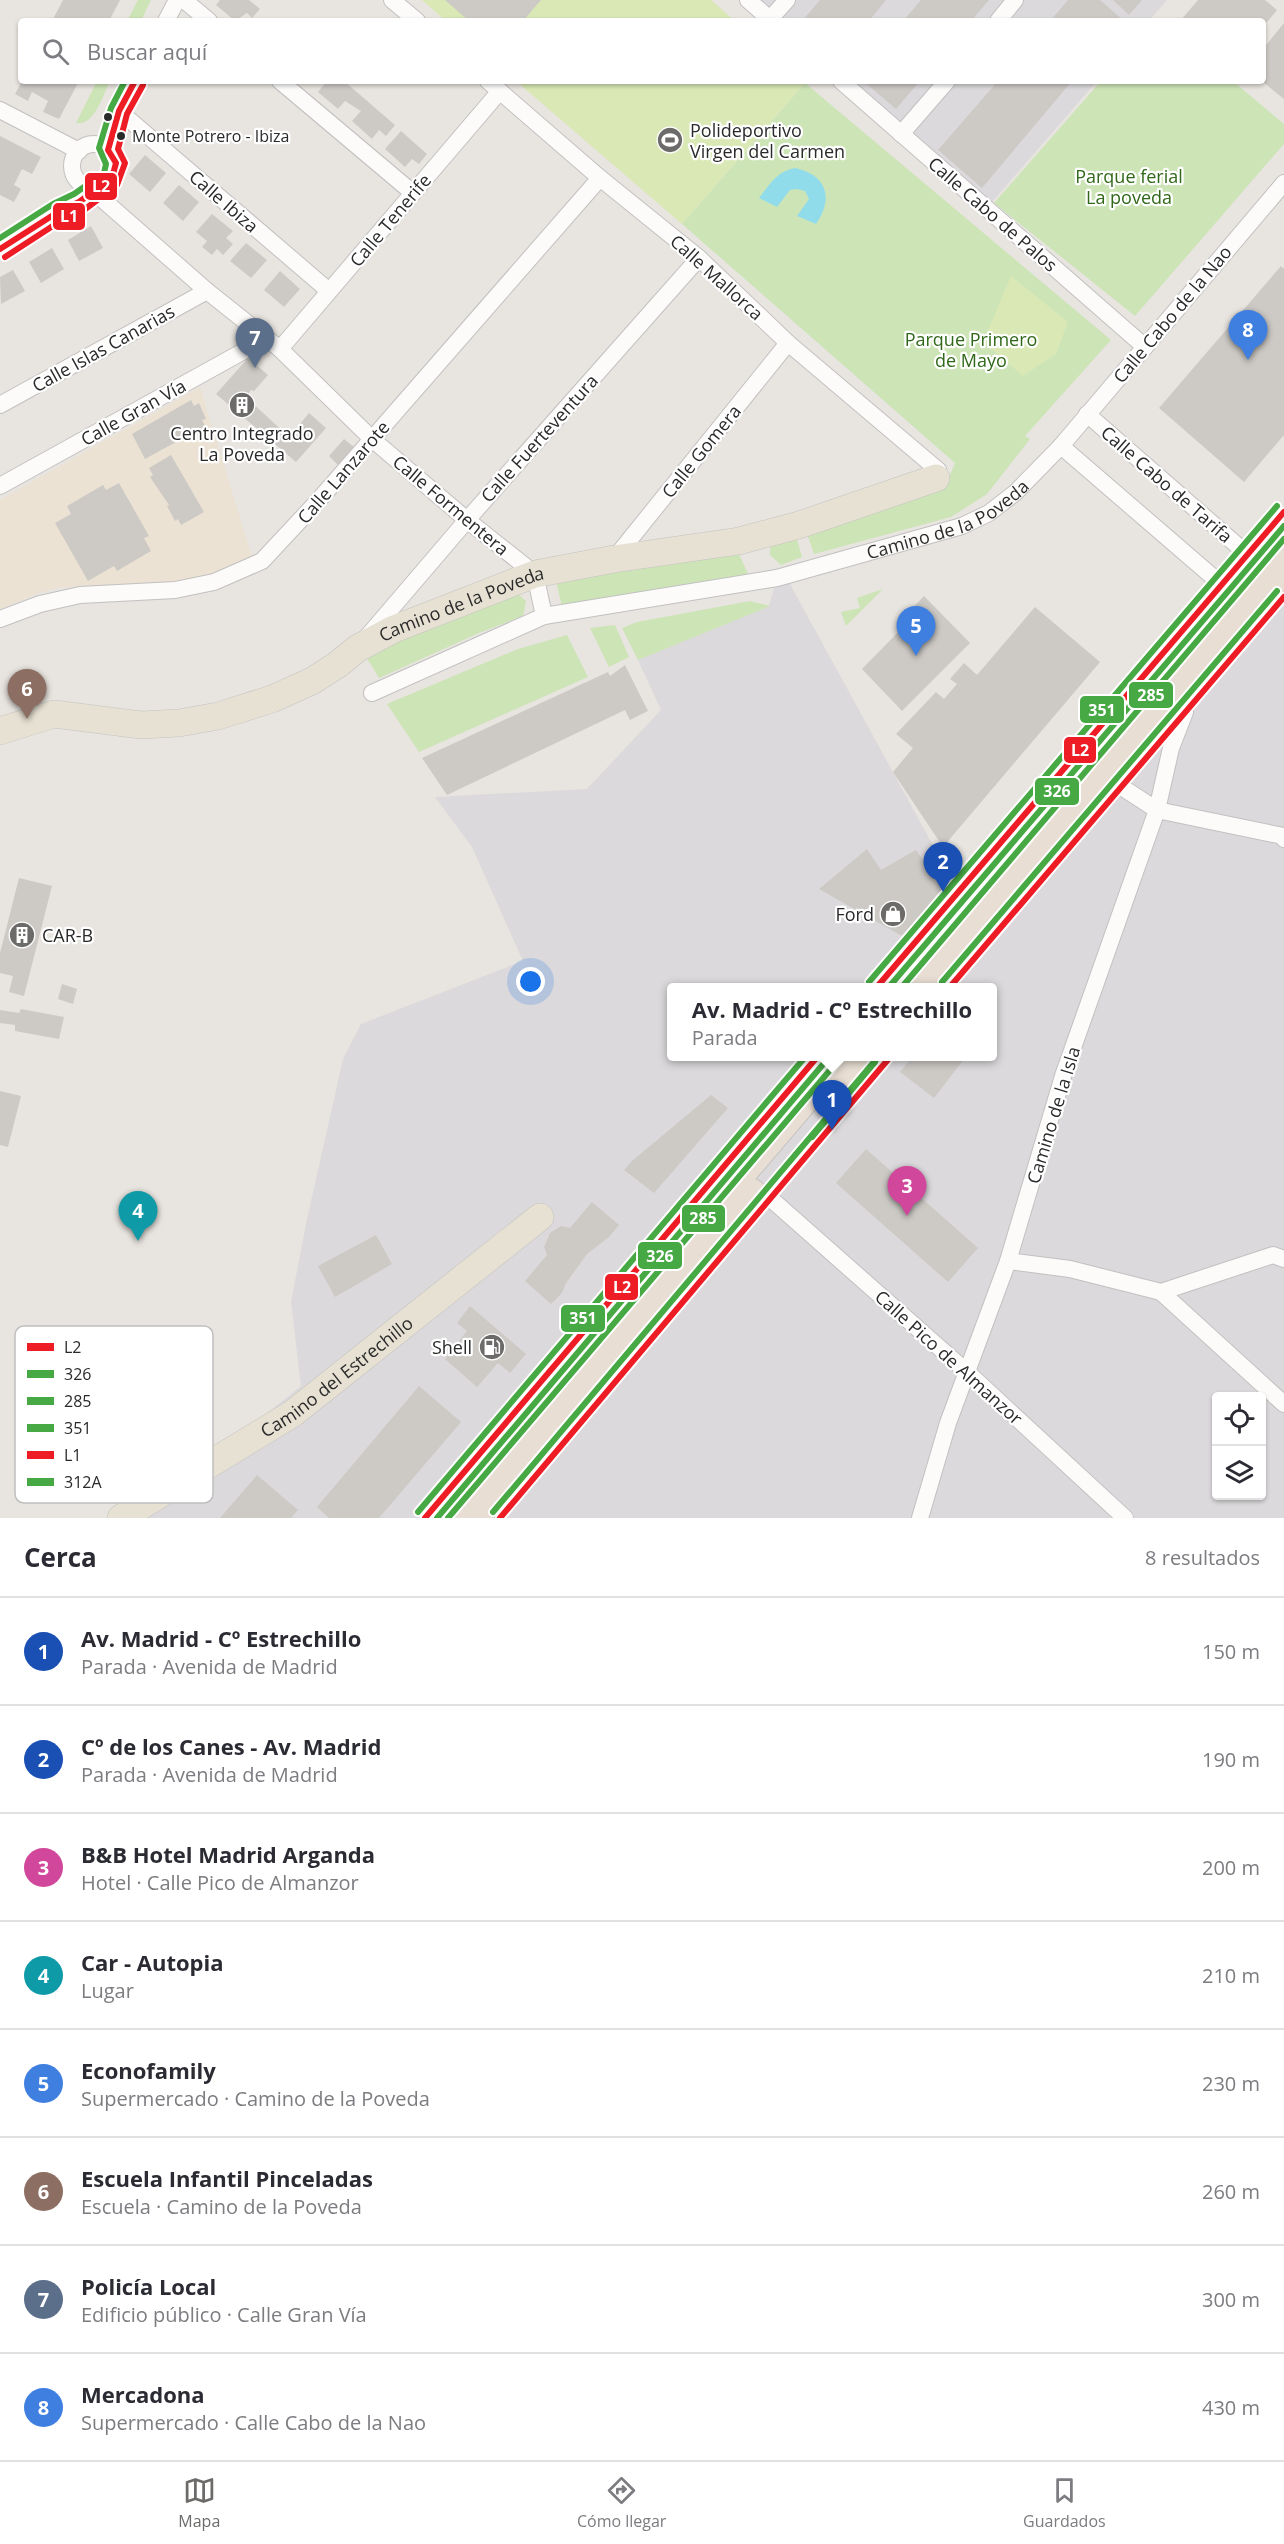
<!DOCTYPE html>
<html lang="es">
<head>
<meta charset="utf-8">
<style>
  body { margin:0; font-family:"Open Sans",sans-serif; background:#f2f2f3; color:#2b2b33 }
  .controls { position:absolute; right:18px; bottom:18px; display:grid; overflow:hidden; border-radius:6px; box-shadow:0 2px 4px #0004 }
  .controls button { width:54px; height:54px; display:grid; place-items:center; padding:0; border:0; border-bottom:2px solid #e1e1e2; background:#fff; color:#2b2b33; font:30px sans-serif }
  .you { position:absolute; left:531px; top:982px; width:21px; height:21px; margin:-15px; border:4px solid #fff; border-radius:50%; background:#1a73e8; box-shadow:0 0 0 9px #1a73e833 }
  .badge { display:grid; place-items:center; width:39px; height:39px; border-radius:50%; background:#6c6b69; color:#fff; font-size:20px; font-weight:700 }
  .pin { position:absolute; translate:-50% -50px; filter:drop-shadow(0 2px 3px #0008) }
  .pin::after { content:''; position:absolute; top:32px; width:21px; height:18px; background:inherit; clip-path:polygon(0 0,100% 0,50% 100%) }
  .popup { position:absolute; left:667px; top:983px; width:330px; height:78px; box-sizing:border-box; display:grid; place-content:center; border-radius:6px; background:#fff; filter:drop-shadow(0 2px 4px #0005); font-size:20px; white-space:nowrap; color:#7c7c81 }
  .popup b { font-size:22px; color:#2b2b33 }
  .popup::after { content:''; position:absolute; left:50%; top:100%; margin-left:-12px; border:12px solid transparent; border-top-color:#fff }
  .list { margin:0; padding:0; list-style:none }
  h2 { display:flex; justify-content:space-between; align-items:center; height:78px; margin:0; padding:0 24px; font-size:26px }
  h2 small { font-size:20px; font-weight:400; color:#7c7c81 }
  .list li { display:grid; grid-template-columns:39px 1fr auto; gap:18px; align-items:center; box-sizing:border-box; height:108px; padding:0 24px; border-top:2px solid #e1e1e2 }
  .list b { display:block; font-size:22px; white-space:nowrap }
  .list p { margin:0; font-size:20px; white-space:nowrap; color:#7c7c81 }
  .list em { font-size:20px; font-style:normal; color:#7c7c81 }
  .icon { flex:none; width:33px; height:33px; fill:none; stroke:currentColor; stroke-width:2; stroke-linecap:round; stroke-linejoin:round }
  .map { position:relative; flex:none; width:1284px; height:1518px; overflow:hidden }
  .search { position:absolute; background:#fff; box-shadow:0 2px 4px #0004; left:18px; right:18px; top:18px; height:66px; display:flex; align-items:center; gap:15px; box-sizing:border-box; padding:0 21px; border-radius:6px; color:#7c7c81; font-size:22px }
  .sheet { height:942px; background:#fff }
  nav { display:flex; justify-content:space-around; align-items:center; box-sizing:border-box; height:84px; border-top:2px solid #e1e1e2; background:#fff; font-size:16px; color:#7c7c81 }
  nav a { display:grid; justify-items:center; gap:3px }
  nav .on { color:#6c6b69 }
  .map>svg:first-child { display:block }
  .industrial { fill:#dbd9db; fill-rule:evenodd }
  .education { fill:#ebe2d3 }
  .green { fill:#cde4b7 }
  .pitch { fill:#d9e8b5 }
  .water { fill:#91dceb }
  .building { fill:#cdcac6 }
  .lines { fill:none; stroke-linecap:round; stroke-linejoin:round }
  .minor-casing { stroke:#c2c1c1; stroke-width:18 }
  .primary-casing { stroke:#c4c3c1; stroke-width:28 }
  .trunk-casing { stroke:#c4c3c1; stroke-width:30 }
  .minor { stroke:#fcfbfa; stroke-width:16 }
  .primary { stroke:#e6e1d3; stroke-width:27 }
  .trunk { stroke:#e8ded3; stroke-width:28 }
  .bus-1-casing { stroke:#fff; stroke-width:10 }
  .bus-2-casing { stroke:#fff; stroke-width:10 }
  .bus-3-casing { stroke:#fff; stroke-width:10 }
  .bus-4-casing { stroke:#fff; stroke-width:10 }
  .bus-5-casing { stroke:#fff; stroke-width:10 }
  .bus-6-casing { stroke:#fff; stroke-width:10 }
  .bus-1 { stroke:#ee1c25; stroke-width:6 }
  .bus-2 { stroke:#47a944; stroke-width:6 }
  .bus-3 { stroke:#47a944; stroke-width:6 }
  .bus-4 { stroke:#47a944; stroke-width:6 }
  .bus-5 { stroke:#ee1c25; stroke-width:6 }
  .bus-6 { stroke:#47a944; stroke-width:6 }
  .bus-dot { fill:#2a2a2a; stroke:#fff; stroke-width:2 }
  .labels { text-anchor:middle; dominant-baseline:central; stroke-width:4.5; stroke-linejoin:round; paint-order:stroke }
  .bus-label { font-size:16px; fill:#2a2a2a; stroke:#fff; text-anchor:start }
  .poi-label { font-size:18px; fill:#2a2a2a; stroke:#fff; text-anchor:start }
  .park-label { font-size:18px; fill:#306819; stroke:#fff }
  .street-label { font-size:18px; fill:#2a2a2a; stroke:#fff }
  .key { fill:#fff; stroke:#bfbfbf; stroke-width:1.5 }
  .key-label { font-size:16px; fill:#2a2a2a }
  .line-badge { stroke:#fff; stroke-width:2 }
  .badge-label { font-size:16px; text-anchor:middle; font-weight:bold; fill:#fff }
</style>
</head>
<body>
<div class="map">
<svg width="1284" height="1518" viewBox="0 0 1284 1518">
  <rect width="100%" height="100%" fill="#e8e4df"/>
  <path class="industrial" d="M754,0H1167L1149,21H777Z
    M844,81H1097L986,209Z
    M1284,525V1518H137L301,1386L291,1302L307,1219L343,1059L361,1024L523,961L472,847L435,797L587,789L661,710L638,660L769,606L777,578L785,575L958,891ZM672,988H992V1056H672ZM1216,1396H1262V1496H1216Z"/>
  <path class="education" d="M200,387L252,557L219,572L187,580L129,589L97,585L58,588L35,594L0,610V500Z"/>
  <path class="green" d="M138,0H151L141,21H127Z
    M97,81H110C103,95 95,126 76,123Z
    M1101,81H1233L1284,124V144L1135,316L994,203Z
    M805,83L1111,340L1025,436L1030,439L987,494L951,517L814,554L805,528L944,489L955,463L682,224Z
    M795,532L802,557L781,565L770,555C769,539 781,537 795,532Z
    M738,552L748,574L562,607L556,581Z
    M883,589L846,626L841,612L860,608L857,598Z
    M516,592L526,601L523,616L479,633L379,678L365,655Z
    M750,601L770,606L638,660L622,628L637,622Z
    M615,625L629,657L609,667L590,628Z
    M567,635L588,677L419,752L387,704L518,649Z"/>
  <path class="pitch" d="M422,0H711L735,21H446Z
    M516,81H804L805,83L682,224Z
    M1011,276L1068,322L1056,354L1023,376L983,342Z"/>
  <path class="water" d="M795,168C827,175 834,198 816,224L797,216L809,199L805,191L797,189L790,190L777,207L759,198C770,184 777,171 795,168Z"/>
  <path class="building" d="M63,0H120L109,21H52Z
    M220,0H249L260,9L252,18L247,13L235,21L216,5Z
    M445,0H541L523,21H469Z
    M820,0H886L869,21H802Z
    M921,0H989L971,21H903Z
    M1068,0H1100L1124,21H1050Z
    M1113,0H1142L1129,15Z
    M1198,0H1265L1277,10L1263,27V21H1180Z
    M1284,23V99L1263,82V49Z
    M22,81H79L59,119L43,112L48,101L32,92L28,101L15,94Z
    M327,81H344L395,125L386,136L379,130L372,139L352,121L361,111L345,101L338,109L318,92Z
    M863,81H920L896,109Z
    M998,81H1072L982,188L938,150Z
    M401,131L427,154L419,164L412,159L405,167L385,149Z
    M0,136L41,157L32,174L22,169L14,185L21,189L14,202L0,195Z
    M145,155L166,173L150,192L129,174Z
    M179,185L199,202L183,221L163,203Z
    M212,214L233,231L226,238L233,244L223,255L217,249L212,255L202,247L207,241L196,232Z
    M91,226L103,248L79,261L68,240Z
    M246,243L267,260L251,278L230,261Z
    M52,248L64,269L41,283L29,262Z
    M1281,266L1284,269V435L1244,482L1159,408Z
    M13,270L25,291L1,304L0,277Z
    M280,271L300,289L284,307L264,290Z
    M248,358L268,375L254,391L251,390L246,397L289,437L309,413L326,428L296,462L216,394Z
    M191,400L194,406L199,403L206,419L202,420L205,426L145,459L132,434Z
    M344,439L354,447L338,465L329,456Z
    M171,455L204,512L181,525L178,519L175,521L167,506L169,505L150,477L153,475L149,468Z
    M119,483L149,536L144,538L151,551L117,571L114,566L88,581L55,523L71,514L67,506L103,485L106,490Z
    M924,596L970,643L902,711L862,669L905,625L901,620Z
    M1035,607L1100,662L943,847L893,772L913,748L896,734L936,692L944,699L957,684L950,679L964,663L977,675Z
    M625,665L648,711L630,720L625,710L447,795L422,758L608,672L610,676Z
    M867,849L881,870L916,850L945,892L902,936L819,889Z
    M19,878L52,886L24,996L9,992L13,976L0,973V953Z
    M62,984L77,989L73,1004L58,999Z
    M21,1009L64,1017L59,1039L15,1031V1025L0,1023V1010L19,1013Z
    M913,1056H961L964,1059L934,1098L900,1072Z
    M0,1091L21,1096L8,1147L0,1145Z
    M711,1095L728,1108L654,1193L624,1170L632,1161Z
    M866,1149L978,1248L948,1282L836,1183Z
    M592,1202L619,1225L609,1237L587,1254L566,1283L562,1293L551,1304L525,1281L547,1255L544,1247L550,1233L561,1226L570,1228Z
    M376,1235L392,1264L335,1297L318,1266Z
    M470,1306L526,1354L510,1373L498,1363L477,1387L445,1359L467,1331L457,1323Z
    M419,1386L461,1422L379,1518H329L317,1507Z
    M257,1475L298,1510L291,1518H220Z"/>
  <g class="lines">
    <g class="minor-casing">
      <g id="minor">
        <path d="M184,0L209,21"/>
        <path d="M392,0L417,21"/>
        <path d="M748,0L772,21"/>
        <path d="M770,19L787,0"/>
        <path d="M166,21L177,0"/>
        <path d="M998,21L1015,0"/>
        <path d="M280,81L413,193"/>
        <path d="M488,81L600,178L699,258L788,343L938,470L936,478"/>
        <path d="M841,81L1145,347"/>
        <path d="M0,110L79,151"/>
        <path d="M119,111L329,291"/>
        <path d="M901,134L947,81"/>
        <circle cx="94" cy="166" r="22"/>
        <path d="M108,150L119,111L135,81"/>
        <path d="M94,192L207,291L280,349L372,439L467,520L535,574L544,616"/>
        <path d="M0,249C34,229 67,208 100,187"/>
        <path d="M280,349L500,91"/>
        <path d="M0,405L207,291"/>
        <path d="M1087,414L1247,554"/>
        <path d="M1061,446L1221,584"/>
        <path d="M0,486L251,347L264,337"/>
        <path d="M614,559L788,343"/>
        <path d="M0,619L40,604L80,595L175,590L214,582L262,561L317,502L600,178"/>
        <path d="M367,637L467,520L699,258"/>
        <path id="s1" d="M372,693L544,616L777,578L962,526L989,513L1016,492L1061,446L1284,183"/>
        <path d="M1120,786L1157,810L1283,836L1284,839"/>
        <path d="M771,1199L968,1373L1125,1518"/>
        <path d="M1008,1261L1070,1269L1161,1292L1273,1255L1284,1259"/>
        <path d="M1161,1292L1284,1404"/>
        <path d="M920,1518L948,1423L1008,1261L1063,1076L1157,810L1171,748L1185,712"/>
      </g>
    </g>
    <g class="primary-casing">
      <g id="primary">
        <path id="s2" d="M0,731L54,714L141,725L179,723L218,716L272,699L312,681L337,665L358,648L394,629L535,574L614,559L739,541L799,525L936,478"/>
        <path id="s3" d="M121,1518L292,1414L540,1217"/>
      </g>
    </g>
    <g class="trunk-casing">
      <path id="trunk" d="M901,988L1284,539
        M927,988L1284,570
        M832,1098L868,1056
        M448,1518L842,1056
        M475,1518L752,1193"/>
    </g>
    <use href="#minor" class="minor"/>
    <use href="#primary" class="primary"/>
    <use href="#trunk" class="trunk"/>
    <g class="bus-1-casing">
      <path id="bus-1" d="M0,249L58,212L79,202L112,178L116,163L108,150L119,111L135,81
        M876,988L1284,512
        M949,988L1284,597
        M425,1518L818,1056
        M500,1518L891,1056"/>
    </g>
    <g class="bus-2-casing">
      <path id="bus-2" d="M888,988L1284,526
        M812,1137L875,1062
        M437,1518L825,1062"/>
    </g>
    <g class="bus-3-casing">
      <path id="bus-3" d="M869,982L1277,506
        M942,982L1277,591
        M418,1512L806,1056
        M493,1512L879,1056"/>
    </g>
    <g class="bus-4-casing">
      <path id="bus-4" d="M901,988L1284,539
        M448,1518L842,1056"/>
    </g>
    <g class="bus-5-casing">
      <path id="bus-5" d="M5,257L62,220L84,210L117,185L125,163L118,149L127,114L143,85"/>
    </g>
    <g class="bus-6-casing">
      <path id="bus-6" d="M0,238L53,204L74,194L104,173L106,164L99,148L111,108L125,81"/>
    </g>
    <use href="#bus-1" class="bus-1"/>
    <use href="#bus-2" class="bus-2"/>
    <use href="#bus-3" class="bus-3"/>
    <use href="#bus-4" class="bus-4"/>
    <use href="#bus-5" class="bus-5"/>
    <use href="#bus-6" class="bus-6"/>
  </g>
  <defs>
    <g id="stadium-disc" transform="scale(1.35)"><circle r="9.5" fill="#6c6b69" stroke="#fff"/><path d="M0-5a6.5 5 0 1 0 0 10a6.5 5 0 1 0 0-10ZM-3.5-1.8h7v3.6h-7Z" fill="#fff"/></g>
    <g id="building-disc" transform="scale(1.35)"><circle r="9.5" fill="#6c6b69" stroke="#fff"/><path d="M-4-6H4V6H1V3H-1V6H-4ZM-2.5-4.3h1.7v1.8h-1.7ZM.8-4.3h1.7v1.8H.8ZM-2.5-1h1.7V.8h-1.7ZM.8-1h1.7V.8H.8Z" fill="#fff"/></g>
    <g id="shop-disc" transform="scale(1.35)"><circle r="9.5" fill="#6c6b69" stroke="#fff"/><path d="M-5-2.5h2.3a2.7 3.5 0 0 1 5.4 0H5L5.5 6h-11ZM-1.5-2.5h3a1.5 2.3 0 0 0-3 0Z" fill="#fff"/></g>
    <g id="fuel-disc" transform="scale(1.35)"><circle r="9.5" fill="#6c6b69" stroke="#fff"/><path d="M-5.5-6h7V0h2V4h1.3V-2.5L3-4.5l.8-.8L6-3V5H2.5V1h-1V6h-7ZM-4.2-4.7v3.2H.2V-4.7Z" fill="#fff"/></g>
  </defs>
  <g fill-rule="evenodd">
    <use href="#stadium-disc" x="670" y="140"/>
    <use href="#building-disc" x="242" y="405"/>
    <use href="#shop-disc" x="893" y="914"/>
    <use href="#building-disc" x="22" y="935"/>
    <use href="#fuel-disc" x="492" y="1347"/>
  </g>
  <g class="bus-dot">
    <circle cx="108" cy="117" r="5"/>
    <circle cx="121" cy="136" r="5"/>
  </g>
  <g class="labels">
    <g class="bus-label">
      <text x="132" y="136">Monte Potrero - Ibiza</text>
    </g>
    <g class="poi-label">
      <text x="690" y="130">Polideportivo<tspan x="690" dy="21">Virgen del Carmen</tspan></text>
      <text x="242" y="433" text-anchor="middle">Centro Integrado<tspan x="242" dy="21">La Poveda</tspan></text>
      <text x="874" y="914" text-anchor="end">Ford</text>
      <text x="42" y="935">CAR-B</text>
      <text x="472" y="1347" text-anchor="end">Shell</text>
    </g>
    <g class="park-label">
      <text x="1129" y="176">Parque ferial<tspan x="1129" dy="21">La poveda</tspan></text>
      <text x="971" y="339">Parque Primero<tspan x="971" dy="21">de Mayo</tspan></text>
    </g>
    <g class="street-label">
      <text transform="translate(224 201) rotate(41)">Calle Ibiza</text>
      <text transform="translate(993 214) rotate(41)">Calle Cabo de Palos</text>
      <text transform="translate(390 220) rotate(-50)">Calle Tenerife</text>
      <text transform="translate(717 277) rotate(42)">Calle Mallorca</text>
      <text transform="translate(1172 314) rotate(-50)">Calle Cabo de la Nao</text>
      <text transform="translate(103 348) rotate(-29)">Calle Islas Canarias</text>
      <text transform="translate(133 412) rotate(-29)">Calle Gran Vía</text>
      <text transform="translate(539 438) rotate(-48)">Calle Fuerteventura</text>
      <text transform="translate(701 451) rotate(-51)">Calle Gomera</text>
      <text transform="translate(343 472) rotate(-49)">Calle Lanzarote</text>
      <text transform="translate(1167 484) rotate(41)">Calle Cabo de Tarifa</text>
      <text transform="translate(451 505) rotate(40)">Calle Formentera</text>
      <text stroke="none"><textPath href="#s1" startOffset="606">Camino de la Poveda</textPath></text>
      <text stroke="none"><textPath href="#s2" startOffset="492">Camino de la Poveda</textPath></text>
      <text transform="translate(1053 1115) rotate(-73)">Camino de la Isla</text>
      <text transform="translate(949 1357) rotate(42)">Calle Pico de Almanzor</text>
      <text stroke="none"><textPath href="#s3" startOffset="258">Camino del Estrechillo</textPath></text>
    </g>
  </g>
  <rect x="15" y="1326" width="198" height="177" rx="9" class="key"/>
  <rect x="27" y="1343" width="27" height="8" fill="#ee1c25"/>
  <rect x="27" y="1370" width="27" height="8" fill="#47a944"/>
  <rect x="27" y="1397" width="27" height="8" fill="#47a944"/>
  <rect x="27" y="1424" width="27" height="8" fill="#47a944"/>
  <rect x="27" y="1451" width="27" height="8" fill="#ee1c25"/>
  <rect x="27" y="1478" width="27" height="8" fill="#47a944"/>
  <g class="key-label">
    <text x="64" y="1353">L2</text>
    <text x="64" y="1380">326</text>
    <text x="64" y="1407">285</text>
    <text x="64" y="1434">351</text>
    <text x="64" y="1461">L1</text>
    <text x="64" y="1488">312A</text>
  </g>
  <g class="line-badge">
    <rect x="84" y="172" width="34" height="29" rx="6" fill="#ee1c25"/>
    <rect x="52" y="202" width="34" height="29" rx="6" fill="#ee1c25"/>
    <rect x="1128" y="681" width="46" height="28" rx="6" fill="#47a944"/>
    <rect x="1079" y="695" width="46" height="29" rx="6" fill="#47a944"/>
    <rect x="1063" y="736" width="34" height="28" rx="6" fill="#ee1c25"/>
    <rect x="1034" y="777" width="46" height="29" rx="6" fill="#47a944"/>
    <rect x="681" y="1204" width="45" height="29" rx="6" fill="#47a944"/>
    <rect x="637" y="1241" width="46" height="29" rx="6" fill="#47a944"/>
    <rect x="604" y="1273" width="35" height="28" rx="6" fill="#ee1c25"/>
    <rect x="560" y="1304" width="46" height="29" rx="6" fill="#47a944"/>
  </g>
  <g class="badge-label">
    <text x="101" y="192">L2</text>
    <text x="69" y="222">L1</text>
    <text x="1151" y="701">285</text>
    <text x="1102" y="716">351</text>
    <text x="1080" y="756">L2</text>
    <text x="1057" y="797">326</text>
    <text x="703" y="1224">285</text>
    <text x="660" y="1262">326</text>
    <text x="622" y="1293">L2</text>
    <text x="583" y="1324">351</text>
  </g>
</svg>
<div class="controls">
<button><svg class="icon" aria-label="locate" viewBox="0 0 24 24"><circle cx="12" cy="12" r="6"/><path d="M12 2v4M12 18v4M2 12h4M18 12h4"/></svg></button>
<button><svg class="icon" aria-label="layers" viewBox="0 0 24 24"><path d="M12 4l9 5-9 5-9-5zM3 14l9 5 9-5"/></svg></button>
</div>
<div class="you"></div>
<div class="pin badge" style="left:832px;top:1130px;background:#1a4fb4">1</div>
<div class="popup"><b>Av. Madrid - Cº Estrechillo</b>Parada</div>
<div class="pin badge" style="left:943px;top:892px;background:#1a4fb4">2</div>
<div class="pin badge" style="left:907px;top:1216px;background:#d1479c">3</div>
<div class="pin badge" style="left:138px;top:1241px;background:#0f9aa8">4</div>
<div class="pin badge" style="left:916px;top:656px;background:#3f7fe0">5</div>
<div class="pin badge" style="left:27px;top:719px;background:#8d6e63">6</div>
<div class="pin badge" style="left:255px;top:368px;background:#5c6f8a">7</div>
<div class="pin badge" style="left:1248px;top:360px;background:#3f7fe0">8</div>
<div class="search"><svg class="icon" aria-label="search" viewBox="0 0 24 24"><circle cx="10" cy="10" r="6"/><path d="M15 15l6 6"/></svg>Buscar aquí</div>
</div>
<section class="sheet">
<h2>Cerca<small>8 resultados</small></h2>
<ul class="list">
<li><span class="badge" style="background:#1a4fb4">1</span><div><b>Av. Madrid - Cº Estrechillo</b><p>Parada · Avenida de Madrid</p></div><em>150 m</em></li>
<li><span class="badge" style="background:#1a4fb4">2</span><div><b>Cº de los Canes - Av. Madrid</b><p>Parada · Avenida de Madrid</p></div><em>190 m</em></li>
<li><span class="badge" style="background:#d1479c">3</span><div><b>B&amp;B Hotel Madrid Arganda</b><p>Hotel · Calle Pico de Almanzor</p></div><em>200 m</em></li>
<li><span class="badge" style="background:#0f9aa8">4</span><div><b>Car - Autopia</b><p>Lugar</p></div><em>210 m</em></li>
<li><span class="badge" style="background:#3f7fe0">5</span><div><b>Econofamily</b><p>Supermercado · Camino de la Poveda</p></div><em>230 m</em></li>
<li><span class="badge" style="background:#8d6e63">6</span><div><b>Escuela Infantil Pinceladas</b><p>Escuela · Camino de la Poveda</p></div><em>260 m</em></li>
<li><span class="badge" style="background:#5c6f8a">7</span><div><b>Policía Local</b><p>Edificio público · Calle Gran Vía</p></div><em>300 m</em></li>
<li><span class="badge" style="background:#3f7fe0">8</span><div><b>Mercadona</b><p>Supermercado · Calle Cabo de la Nao</p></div><em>430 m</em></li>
</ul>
</section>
<nav>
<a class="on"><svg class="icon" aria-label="map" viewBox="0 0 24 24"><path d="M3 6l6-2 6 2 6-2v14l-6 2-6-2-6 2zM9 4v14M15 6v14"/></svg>Mapa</a>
<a><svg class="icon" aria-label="directions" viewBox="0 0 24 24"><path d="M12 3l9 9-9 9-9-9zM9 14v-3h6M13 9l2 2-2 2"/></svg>Cómo llegar</a>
<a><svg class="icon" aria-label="saved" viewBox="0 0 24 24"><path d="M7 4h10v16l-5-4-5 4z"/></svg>Guardados</a>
</nav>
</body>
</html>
